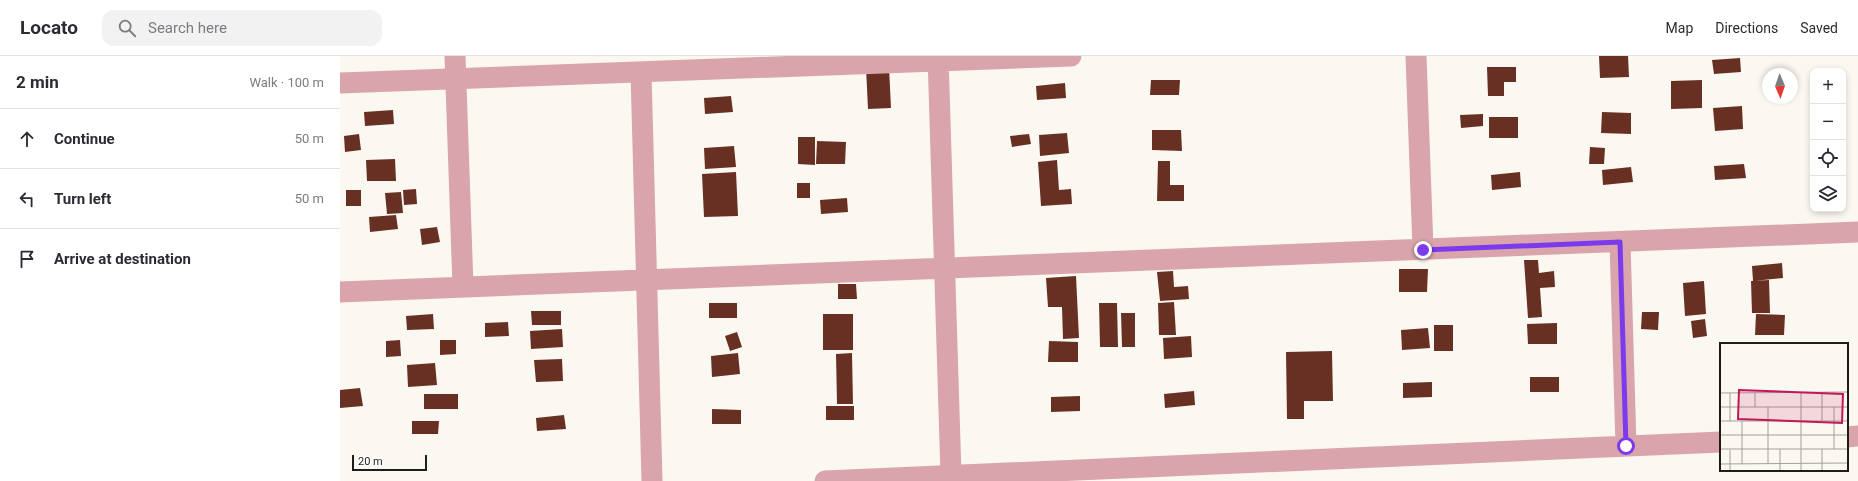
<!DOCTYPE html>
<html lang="en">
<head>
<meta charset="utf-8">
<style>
  body { margin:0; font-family:Roboto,sans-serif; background:#f2f2f3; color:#2b2b33 }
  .controls { position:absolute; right:12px; top:12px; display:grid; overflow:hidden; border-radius:8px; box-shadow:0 2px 6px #0003 }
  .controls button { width:36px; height:36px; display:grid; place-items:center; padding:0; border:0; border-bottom:1px solid #e1e1e2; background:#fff; color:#2b2b33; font:20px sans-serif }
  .compass { position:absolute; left:1422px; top:12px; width:36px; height:36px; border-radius:50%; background:#fff; box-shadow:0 2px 6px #0003; rotate:178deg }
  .scale { position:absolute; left:12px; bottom:10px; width:75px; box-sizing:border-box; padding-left:4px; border:2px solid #1e1d1a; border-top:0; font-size:11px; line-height:14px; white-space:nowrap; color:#1e1d1a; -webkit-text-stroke:3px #fff; paint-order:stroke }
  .stop { position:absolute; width:12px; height:12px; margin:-9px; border:3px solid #7c3aed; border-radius:50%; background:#fff }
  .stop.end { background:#7c3aed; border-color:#fff; box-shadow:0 1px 4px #0008 }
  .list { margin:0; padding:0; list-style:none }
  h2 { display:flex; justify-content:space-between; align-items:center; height:52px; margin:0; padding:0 16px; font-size:17px }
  h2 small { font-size:13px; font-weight:400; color:#7c7c81 }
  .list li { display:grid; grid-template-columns:26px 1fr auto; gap:12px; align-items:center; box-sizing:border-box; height:60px; padding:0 16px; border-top:1px solid #e1e1e2 }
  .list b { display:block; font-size:15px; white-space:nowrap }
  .list em { font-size:13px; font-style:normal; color:#7c7c81 }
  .icon { flex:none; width:22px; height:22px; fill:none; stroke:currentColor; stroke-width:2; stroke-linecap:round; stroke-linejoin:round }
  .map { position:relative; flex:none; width:1518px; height:425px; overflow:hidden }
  header { display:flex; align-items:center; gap:24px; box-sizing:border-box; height:56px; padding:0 20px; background:#fff; border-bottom:1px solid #e1e1e2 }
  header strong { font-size:19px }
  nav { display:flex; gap:22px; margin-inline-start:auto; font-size:14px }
  .search { width:280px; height:36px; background:#f2f2f3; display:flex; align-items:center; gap:10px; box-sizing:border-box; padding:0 14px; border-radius:12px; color:#7c7c81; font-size:15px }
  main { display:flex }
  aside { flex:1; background:#fff }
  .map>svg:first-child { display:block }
  .building { fill:#683023 }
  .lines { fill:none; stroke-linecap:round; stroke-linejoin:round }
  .street { stroke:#daa4ac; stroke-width:21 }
  .route { stroke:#7c3aed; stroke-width:5 }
  .inset-road { fill:none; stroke:#a3a09b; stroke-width:1 }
  .view { fill:#c2185b; fill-opacity:0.15; stroke:#c2185b; stroke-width:2 }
  .inset-edge { fill:none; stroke:#1e1d1a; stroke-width:2 }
</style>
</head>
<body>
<header>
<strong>Locato</strong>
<div class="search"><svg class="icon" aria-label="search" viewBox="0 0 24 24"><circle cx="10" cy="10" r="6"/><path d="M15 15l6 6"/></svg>Search here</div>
<nav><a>Map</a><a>Directions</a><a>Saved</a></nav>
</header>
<main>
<aside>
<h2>2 min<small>Walk · 100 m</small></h2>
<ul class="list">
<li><svg class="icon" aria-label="ahead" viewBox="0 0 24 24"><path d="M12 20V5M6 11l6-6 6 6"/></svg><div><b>Continue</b></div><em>50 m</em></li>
<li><svg class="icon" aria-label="left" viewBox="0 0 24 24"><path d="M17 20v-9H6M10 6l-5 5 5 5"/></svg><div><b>Turn left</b></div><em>50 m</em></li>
<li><svg class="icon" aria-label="arrive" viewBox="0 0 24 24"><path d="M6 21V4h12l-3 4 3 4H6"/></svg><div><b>Arrive at destination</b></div></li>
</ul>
</aside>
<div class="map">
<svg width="1518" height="425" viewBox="0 0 1518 425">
  <rect width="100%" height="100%" fill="#fbf8f1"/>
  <path class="building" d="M1259,0H1288L1289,21L1260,22Z
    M1400,2L1401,16L1374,18L1372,4Z
    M549,11L551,52L528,53L526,12Z
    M1147,11H1176V26H1164V40H1148Z
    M811,24H840L839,39H810Z
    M1362,24V52L1331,53V25Z
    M725,27L726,42L697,44L696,30Z
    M391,40L393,56L365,58L364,42Z
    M1402,50L1403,73L1375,75L1373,52Z
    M53,54L54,68L25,70L24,56Z
    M1262,56L1291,57V78L1261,77Z
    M1143,58V70L1121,72L1120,59Z
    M1149,61H1178V82H1149Z
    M812,74H841L842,95L812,94Z
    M727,77L729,97L700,100L699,79Z
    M19,78L21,94L5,96L4,80Z
    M689,78L691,88L672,91L670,80Z
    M458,81H475V109L458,108Z
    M477,85L506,86L505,108H476Z
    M394,90L396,111L365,113L364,92Z
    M1250,91L1265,92L1264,108H1249Z
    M55,103L56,125H27L26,104Z
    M717,104L719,134L731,133L732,148L701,150L698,106Z
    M818,105H830V129H844V145H817Z
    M1404,108L1406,122L1375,124L1374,110Z
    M1291,111L1293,126L1263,129L1262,114Z
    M396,116L398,160L364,161L362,118Z
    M1180,116L1181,131L1152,134L1151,119Z
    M457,127H470V142H457Z
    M76,133L77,148L64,149L63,134Z
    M6,134H21V150H6Z
    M61,136L63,157L47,158L45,137Z
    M507,142L508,156L481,158L480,144Z
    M56,159L58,173L30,176L29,161Z
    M97,171L100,186L82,189L80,173Z
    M1184,204H1198L1199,217L1214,215L1215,231L1200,232L1202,261L1188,262Z
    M1442,207L1443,222L1413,225L1412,210Z
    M1059,213H1088L1087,236H1059Z
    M833,215L834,231L848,230L849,243L820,245L817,216Z
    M736,220L739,282L723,283L722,251H708L706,222Z
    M1429,224L1430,257H1412L1411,225Z
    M1364,225L1366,258L1345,260L1343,227Z
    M498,228H516L517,243H498Z
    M834,246L836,279H819L818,247Z
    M369,247H397V262H369Z
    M759,247H777L778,291H760Z
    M191,255H221V269H192Z
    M1302,256H1319L1318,274L1301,273Z
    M781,257H795V291H782Z
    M93,258L94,273L67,274L66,260Z
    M483,258H513V294H483Z
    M1416,258L1445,259L1444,279H1415Z
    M1365,263L1367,280L1353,282L1351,265Z
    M168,266L169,280L145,281V267Z
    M1217,267V288H1188L1187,268Z
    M1094,269H1113V295H1094Z
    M1088,272L1090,292L1062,294L1061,274Z
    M222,273L223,291L191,293L190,275Z
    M397,276L402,291L390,295L385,280Z
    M851,280L852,301L824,303L823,282Z
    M60,284L61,300L46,301V285Z
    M100,284H116V298L100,299Z
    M709,285L738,286V306H708Z
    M992,295L993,345H964V363H947L946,296Z
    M398,297L400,318L372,321L371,300Z
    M512,297L513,348H497L496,298Z
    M222,303L223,325L196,326L194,304Z
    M95,307L97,329L68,331L67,309Z
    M1190,321H1219V336H1190Z
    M1092,326V341L1063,342V327Z
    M20,332L23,350L0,352V334Z
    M854,335L855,349L825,352L824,338Z
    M84,338H118V353H84Z
    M740,340V355L711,356V341Z
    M486,350H514V364H486Z
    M372,353L401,354V368H372Z
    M224,359L226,373L197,375L196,362Z
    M72,365H99L98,378H72Z"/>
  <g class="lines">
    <path class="street" d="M115,0L123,231
      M598,0L611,419
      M1076,0L1083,193
      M301,16L312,425
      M0,27L731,0
      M1280,186L1286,390
      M0,236L1518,176
      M1507,381L1518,380
      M485,425L1381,386"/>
  </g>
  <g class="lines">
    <path class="route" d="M1083,194L1280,186L1286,390"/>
  </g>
  <g transform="translate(1380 287)">
    <rect width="128" height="128" fill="#fbf8f1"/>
    <path class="inset-road" d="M0,50L128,49M10,50V78M0,64H128M35,64V50M0,78H128M102,78V49M0,92H128M0,106H128M60,106V128M102,106V128M114,106V64M48,120V64M0,121L128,120M22,121V78M10,128V107M81,128V50"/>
    <path class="view" d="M19,47L123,51L122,80L18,76Z"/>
    <rect width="128" height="128" class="inset-edge"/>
  </g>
</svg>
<div class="controls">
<button>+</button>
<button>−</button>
<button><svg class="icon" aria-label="locate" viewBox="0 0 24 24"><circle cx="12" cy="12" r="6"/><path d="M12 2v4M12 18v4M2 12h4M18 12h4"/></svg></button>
<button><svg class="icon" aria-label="layers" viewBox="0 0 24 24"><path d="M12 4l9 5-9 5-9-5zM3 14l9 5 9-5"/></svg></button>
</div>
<svg class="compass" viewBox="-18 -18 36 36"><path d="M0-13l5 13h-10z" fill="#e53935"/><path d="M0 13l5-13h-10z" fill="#7c7c81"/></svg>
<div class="scale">20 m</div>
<div class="stop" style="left:1286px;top:390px"></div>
<div class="stop end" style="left:1083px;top:194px"></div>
</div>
</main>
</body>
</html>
